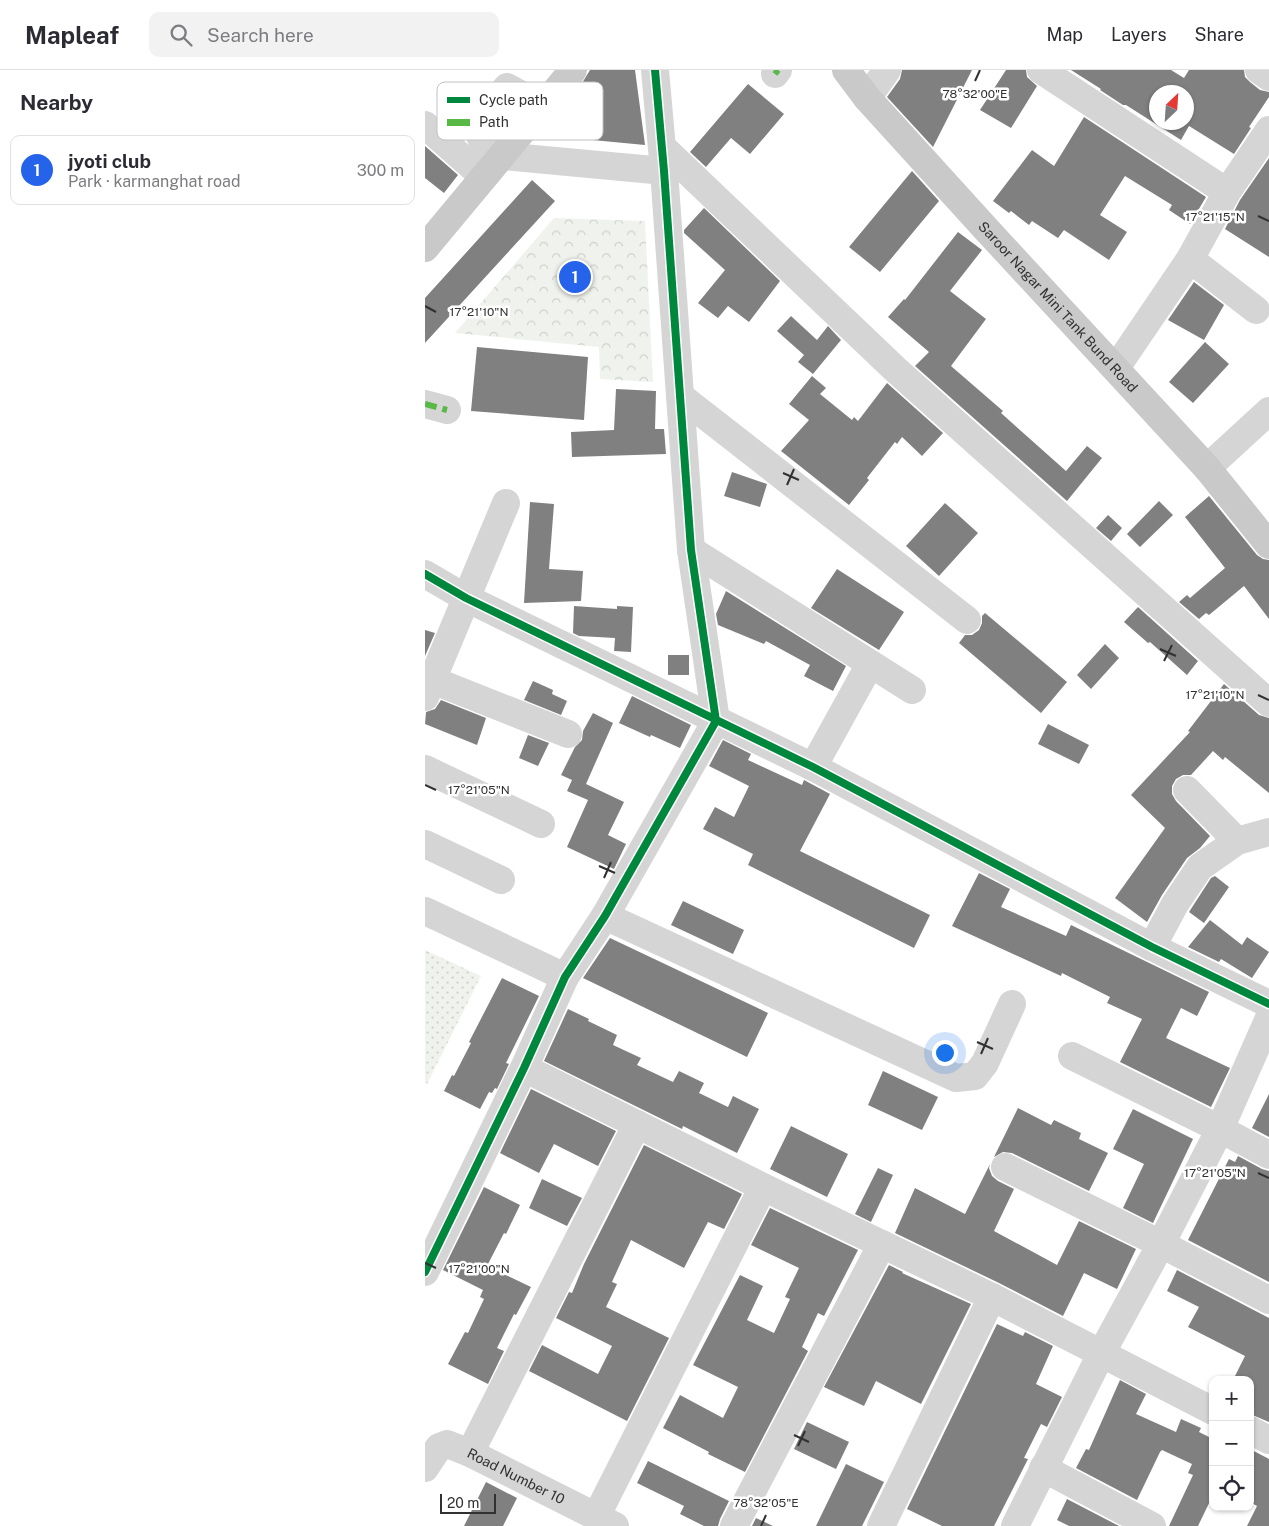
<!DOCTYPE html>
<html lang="en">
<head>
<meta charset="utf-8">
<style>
  body { margin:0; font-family:"Public Sans",sans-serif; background:#f2f2f3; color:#2b2b33 }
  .controls { position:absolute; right:15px; bottom:15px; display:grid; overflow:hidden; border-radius:10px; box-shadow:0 1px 4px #0004 }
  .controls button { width:45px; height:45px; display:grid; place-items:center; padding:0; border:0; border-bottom:1px solid #e1e1e2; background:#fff; color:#2b2b33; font:25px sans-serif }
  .compass { position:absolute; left:724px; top:15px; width:45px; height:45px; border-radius:50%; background:#fff; box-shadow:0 1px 4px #0004; rotate:25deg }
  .scale { position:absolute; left:15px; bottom:12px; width:56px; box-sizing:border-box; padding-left:5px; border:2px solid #313131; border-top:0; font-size:14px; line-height:18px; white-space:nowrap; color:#313131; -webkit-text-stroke:4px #fff; paint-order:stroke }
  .you { position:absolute; left:519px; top:982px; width:18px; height:18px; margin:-12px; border:4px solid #fff; border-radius:50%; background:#1a73e8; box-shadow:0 0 0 8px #1a73e833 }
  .badge { display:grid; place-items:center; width:32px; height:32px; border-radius:50%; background:#2563eb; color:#fff; font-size:16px; font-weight:700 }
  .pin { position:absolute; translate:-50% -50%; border:2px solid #fff; box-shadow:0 1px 5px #0006 }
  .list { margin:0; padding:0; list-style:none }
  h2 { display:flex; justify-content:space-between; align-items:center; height:65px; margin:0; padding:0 20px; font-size:21px }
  h2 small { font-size:16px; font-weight:400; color:#7c7c81 }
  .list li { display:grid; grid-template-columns:32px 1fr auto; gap:15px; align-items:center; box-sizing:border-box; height:70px; margin:0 10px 10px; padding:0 10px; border:1px solid #e1e1e2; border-radius:10px }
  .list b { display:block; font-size:19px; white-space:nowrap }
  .list p { margin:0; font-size:16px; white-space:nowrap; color:#7c7c81 }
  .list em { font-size:16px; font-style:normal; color:#7c7c81 }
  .icon { flex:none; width:28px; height:28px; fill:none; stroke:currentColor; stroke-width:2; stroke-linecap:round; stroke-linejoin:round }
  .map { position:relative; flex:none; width:844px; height:1456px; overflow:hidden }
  header { display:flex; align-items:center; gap:30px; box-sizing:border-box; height:70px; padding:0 25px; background:#fff; border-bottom:1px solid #e1e1e2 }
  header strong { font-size:24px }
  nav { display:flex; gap:28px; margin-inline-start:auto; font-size:18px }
  .search { width:350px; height:45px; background:#f2f2f3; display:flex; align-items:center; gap:12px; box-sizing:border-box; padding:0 18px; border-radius:10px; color:#7c7c81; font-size:19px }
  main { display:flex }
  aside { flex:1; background:#fff }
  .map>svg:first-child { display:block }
  .park { fill:url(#park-crowns) }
  .garden { fill:url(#garden-dots) }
  .building { fill:#808080; fill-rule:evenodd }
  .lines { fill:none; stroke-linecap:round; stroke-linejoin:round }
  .minor { stroke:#d5d5d5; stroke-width:28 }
  .major { stroke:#c9c9c9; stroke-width:28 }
  .quiet { stroke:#58b947; stroke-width:6; stroke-dasharray:12 6; stroke-linecap:butt }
  .cycleway-casing { stroke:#fff; stroke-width:11 }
  .cycleway { stroke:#00873e; stroke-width:8 }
  .ticks { fill:none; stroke:#313131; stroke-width:2 }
  .labels { text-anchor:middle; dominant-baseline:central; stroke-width:5; stroke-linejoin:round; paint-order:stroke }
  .street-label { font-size:14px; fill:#313131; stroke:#fff }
  .key { fill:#fff; stroke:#c1c1c1; stroke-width:1 }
  .key-label { font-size:14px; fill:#313131 }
  .ticks-label { font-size:12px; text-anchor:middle; fill:#313131; stroke:#fff; stroke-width:5; stroke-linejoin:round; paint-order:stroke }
</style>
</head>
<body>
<header>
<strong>Mapleaf</strong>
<div class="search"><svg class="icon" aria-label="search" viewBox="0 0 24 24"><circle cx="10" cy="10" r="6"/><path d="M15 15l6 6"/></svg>Search here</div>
<nav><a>Map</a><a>Layers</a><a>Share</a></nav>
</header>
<main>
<aside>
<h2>Nearby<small></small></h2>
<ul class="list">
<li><span class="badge">1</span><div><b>jyoti club</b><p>Park · karmanghat road</p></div><em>300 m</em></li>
</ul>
</aside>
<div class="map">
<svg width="844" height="1456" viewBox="0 0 844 1456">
  <defs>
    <pattern id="park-crowns" width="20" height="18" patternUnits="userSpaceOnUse" patternTransform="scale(1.25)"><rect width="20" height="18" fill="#f0f3ed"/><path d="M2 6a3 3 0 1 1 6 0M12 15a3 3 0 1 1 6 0" fill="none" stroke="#ced1cc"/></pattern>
    <pattern id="garden-dots" width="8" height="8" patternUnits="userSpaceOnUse" patternTransform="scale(1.25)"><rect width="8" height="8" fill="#f0f3ed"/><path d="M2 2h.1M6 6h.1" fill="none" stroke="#ced1cc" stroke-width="1.8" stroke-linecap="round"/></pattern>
  </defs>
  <rect width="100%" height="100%" fill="#fff"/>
  <path class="park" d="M129,148L220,151L228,312L175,309L174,277L30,263Z"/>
  <path class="garden" d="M0,880L56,906L2,1014L0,1013Z"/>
  <path class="building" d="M165,0H210L220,75L125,66Z
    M477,0H547L508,77L462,27L475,9Z
    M581,0H601L602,7L612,16L586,58L555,40Z
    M646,0H746L759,8L764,0H819L820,7L825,12L835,20L844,22V27L824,57L826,58L809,84L764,56L756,70L701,35H698L675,20L676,19ZM732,22H762V52H732Z
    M323,14L359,44L325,84L306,68L281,97L265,82Z
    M659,47L781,127L765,154L744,140L747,135L700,106L675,145L702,162L684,190L639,160L633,168L607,151L604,155L586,141L584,143L568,131L607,80L629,96Z
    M0,76L33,105L19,123L0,108Z
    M844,88V187L800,159L815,130Z
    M487,101L514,131L455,202L424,177Z
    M107,110L130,131L0,273V228Z
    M279,138L355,211L324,252L303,236L293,248L273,233L300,200L259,163V160Z
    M533,162L557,180L525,221L561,249L526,296L578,341L576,343L641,401L662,376L677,388L642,431L490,296L504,282L463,247L479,229L480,230Z
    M769,212L799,235L779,270L743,250Z
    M366,246L392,270L403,256L416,270L388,304L373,292L379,285L352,261Z
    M780,272L804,294L768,333L744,312Z
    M52,277L163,287L159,350L46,341Z
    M387,306L401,318L395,324L427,350L429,347L433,351L462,313L518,363L497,386L477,367L472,374L470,372L442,408L444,410L424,435L356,381L384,350L364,334Z
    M191,319L231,321L230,359H239L241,384L147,387L146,362L189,360Z
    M307,402L342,414L335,437L299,426Z
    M784,426L832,485L838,489L844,490V549L819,516L784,545L781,543L774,549L754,532L762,525L765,528L800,498L760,447Z
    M734,431L748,445L715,477L702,464Z
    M105,432L129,434L124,499L158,501L156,531L99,533Z
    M520,433L553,463L514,506L481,476Z
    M683,445L697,458L686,471L671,458Z
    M412,499L479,542L454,580L386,538Z
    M301,521L421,596L408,621L379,606L385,595L341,571L339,574L293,555L291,544Z
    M149,536L192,539V536L208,537L206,582L189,581L190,568L154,566L148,563Z
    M713,537L773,591L762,605L725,572L723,573L699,552Z
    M560,543L642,612L616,643L534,573L540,565H547L554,560L557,553V546Z
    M0,560L10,563L0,586Z
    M680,574L694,588L666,619L652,605Z
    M243,585H264V605H243Z
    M108,611L128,620L127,624L142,631L136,645L99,630Z
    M799,614L834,645L844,648V723L800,687L798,690L788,681L766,705H758L751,709L747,716V724L751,731L785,766L775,778L762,788L737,825L722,852L690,828L740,758L706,725L765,662L763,661Z
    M207,626L266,655L255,678L226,665L225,667L194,653Z
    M16,630L61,648L52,675L0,654L1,642L10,639Z
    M168,643L188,653L161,714L199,732L183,765L201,774L189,799L142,777L163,730L142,721L147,710L136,705L150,677L157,670L158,661Z
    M623,654L664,675L654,694L613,674Z
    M103,665L124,673L113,696L94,688Z
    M298,670L326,684L323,690L377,715L379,710L405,724L375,781L505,845L489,878L323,795L328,784L278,759L290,737L309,747L324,716L284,696Z
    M554,803L585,819L576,837L641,866L646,855L784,922L772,946L756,938L741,968L805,998L786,1037L695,992L717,949L682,933L685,927L637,903L636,906L527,856Z
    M790,806L804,817L779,853L764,842L786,808Z
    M258,831L319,860L308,884L246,855Z
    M785,850L817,875L822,867L844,882L827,908L796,889L794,892L763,877Z
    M185,868L343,943L322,987L158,908Z
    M77,908L114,926L81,993L84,994L72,1019L70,1018L67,1023L64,1022L55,1039L19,1021L27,1005L29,1006L46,973L44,972Z
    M143,939L164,949L163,951L192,965L188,975L216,988L212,995L248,1012L254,1001L279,1013L274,1023L303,1037L308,1026L334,1039L312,1083L258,1056L257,1059L119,991Z
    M458,1001L513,1027L497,1060L443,1035Z
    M106,1019L191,1061L173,1096L129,1074L114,1103L75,1083Z
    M844,1024V1067L827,1058Z
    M593,1038L626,1055L629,1050L656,1063L654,1069L683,1083L664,1121L587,1083L578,1082L569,1087Z
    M708,1039L768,1069L728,1153L698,1138L719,1094L688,1079Z
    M366,1056L423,1084L402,1127L345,1099Z
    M219,1075L317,1124L299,1159L283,1152L259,1198L206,1170L187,1212L192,1214L181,1237L244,1268L202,1351L104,1301L117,1275L173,1304L187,1276L131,1248L144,1222L147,1223L159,1194Z
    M813,1086L837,1099L844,1101V1212L763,1170L804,1089L810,1092Z
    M565,1094L564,1098L567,1106L573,1111L589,1119L569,1161L632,1195L654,1151L711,1179L692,1219L659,1203L638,1246L574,1213L470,1163L490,1118L540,1144Z
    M453,1098L468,1105L446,1152L430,1144Z
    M117,1109L157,1128L142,1156L104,1138Z
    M59,1117L95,1135L81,1164L79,1163L62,1196L106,1217L91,1245L89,1244L72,1278L79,1281L63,1314L23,1294L40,1262L43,1263L59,1229L55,1227L58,1220L18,1200Z
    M345,1138L433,1180L399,1246L393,1243L377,1277L383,1281L320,1402L283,1384L284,1382L238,1358L255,1325L298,1348L313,1317L268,1295L315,1205L338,1216L322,1250L349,1263L365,1229L360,1227L374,1198L326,1175Z
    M464,1195L478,1202L477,1203L546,1234L496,1334L451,1311L439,1336L399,1317Z
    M752,1200L844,1248V1352L825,1344V1310H808L820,1286L763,1257L774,1237L742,1221Z
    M572,1254L598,1266L600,1262L628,1276L611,1314L637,1327L622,1357L616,1354L599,1388L603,1389L569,1456H517L482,1439Z
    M695,1310L721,1324L711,1344L751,1362L756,1349L776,1358L774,1362L788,1369V1425L773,1456H744L768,1405L763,1403L767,1394L737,1380L735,1382L712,1430L651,1398L661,1379L664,1380Z
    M382,1352L424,1372L411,1399L369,1379Z
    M825,1379L844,1389V1456H822L832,1436L825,1432Z
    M223,1391L304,1431L295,1449L293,1456H279L255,1444L259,1436L212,1413Z
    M421,1394L459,1412L437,1456H391Z
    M61,1412L92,1428L78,1456H39Z
    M642,1429L694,1456H644L632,1450Z
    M331,1448L348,1456H327Z"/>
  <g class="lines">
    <g class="minor">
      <path d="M616,0L802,122"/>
      <path d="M834,0L844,7"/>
      <path d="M350,4L353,0"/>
      <path d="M76,24L82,17L110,32L127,26"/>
      <path d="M442,28L462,0"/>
      <path d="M54,48L50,53L63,85L64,101"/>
      <path d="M0,55L59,107"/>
      <path d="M237,77L471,300L844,633"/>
      <path d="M77,86L239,101"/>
      <path d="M765,189L831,240"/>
      <path d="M691,298L765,189L802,122L844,60"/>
      <path d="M255,326L542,550"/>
      <path d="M0,334L22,340"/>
      <path d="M782,398L844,341"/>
      <path d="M266,480L487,620"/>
      <path d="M0,504L41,528L388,697L727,877L844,934"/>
      <path d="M7,610L143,664"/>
      <path d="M0,627L81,433"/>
      <path d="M388,697L445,594"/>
      <path d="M0,699L116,754"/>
      <path d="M762,720L812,771"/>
      <path d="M0,774L76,810"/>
      <path d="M0,841L140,907"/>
      <path d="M180,846L531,1008L550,1006L560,993L587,934"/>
      <path d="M727,877L750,834L775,797L812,771L844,762"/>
      <path d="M647,986L795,1059L844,1085"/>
      <path d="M99,998L338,1117L567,1227L788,1341"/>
      <path d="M580,1097L736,1174L844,1230"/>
      <path d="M0,1202L99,998L140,907L180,846L291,651L266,480L239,101L230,0"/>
      <path d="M825,1360L844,1370"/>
      <path d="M45,1383L212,1054"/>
      <path id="s1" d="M0,1398L14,1377L22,1374L45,1383L190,1456"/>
      <path d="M618,1398L727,1456"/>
      <path d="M171,1447L338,1117"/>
      <path d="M309,1456L457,1174"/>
      <path d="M456,1456L567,1227"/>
      <path d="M590,1456L676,1284L736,1174L795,1059L844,948"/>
    </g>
    <g class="major">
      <path id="s2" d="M421,0L442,28L561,159L782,398L844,475"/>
      <path d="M0,178L148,0"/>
    </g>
    <path class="quiet" d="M350,4L353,0
      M0,334L22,340"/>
    <g class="cycleway-casing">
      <path id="cycleway" d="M0,504L41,528L388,697L727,877L844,934
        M0,1202L99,998L140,907L180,846L291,651L266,480L239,101L230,0"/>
    </g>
    <use href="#cycleway" class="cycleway"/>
  </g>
  <path class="ticks" d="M550,11L555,0M833,146L844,151M0,236L11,242M358,403L374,410M362,415L369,399M735,579L751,586M739,591L747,575M833,625L844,630M0,715L11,720M174,796L190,803M179,808L186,792M552,972L568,979M556,984L563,968M833,1103L844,1108M0,1193L11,1198M369,1365L384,1372M373,1376L380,1361M336,1456L341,1445"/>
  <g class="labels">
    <g class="street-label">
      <text stroke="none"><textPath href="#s2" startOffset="318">Saroor Nagar Mini Tank Bund Road</textPath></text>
      <text stroke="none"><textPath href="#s1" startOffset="110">Road Number 10</textPath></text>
    </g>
  </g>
  <rect x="12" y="12" width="166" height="58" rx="8" class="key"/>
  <rect x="22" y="27" width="23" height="6" fill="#00873e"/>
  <rect x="22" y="49" width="23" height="7" fill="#58b947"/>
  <g class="key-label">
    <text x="54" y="35">Cycle path</text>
    <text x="54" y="57">Path</text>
  </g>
  <g class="ticks-label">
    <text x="550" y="28">78°32'00"E</text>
    <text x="790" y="151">17°21'15"N</text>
    <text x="54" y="246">17°21'10"N</text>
    <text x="790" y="629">17°21'10"N</text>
    <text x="54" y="724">17°21'05"N</text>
    <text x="790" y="1107">17°21'05"N</text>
    <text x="54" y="1203">17°21'00"N</text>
    <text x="341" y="1437">78°32'05"E</text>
  </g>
</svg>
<div class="controls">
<button>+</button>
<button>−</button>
<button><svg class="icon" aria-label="locate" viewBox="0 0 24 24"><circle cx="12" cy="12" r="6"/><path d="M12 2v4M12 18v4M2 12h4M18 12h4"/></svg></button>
</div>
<svg class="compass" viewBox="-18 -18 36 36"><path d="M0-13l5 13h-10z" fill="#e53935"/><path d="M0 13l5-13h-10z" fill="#7c7c81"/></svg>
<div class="scale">20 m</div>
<div class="you"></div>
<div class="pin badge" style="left:150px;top:207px">1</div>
</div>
</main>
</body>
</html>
